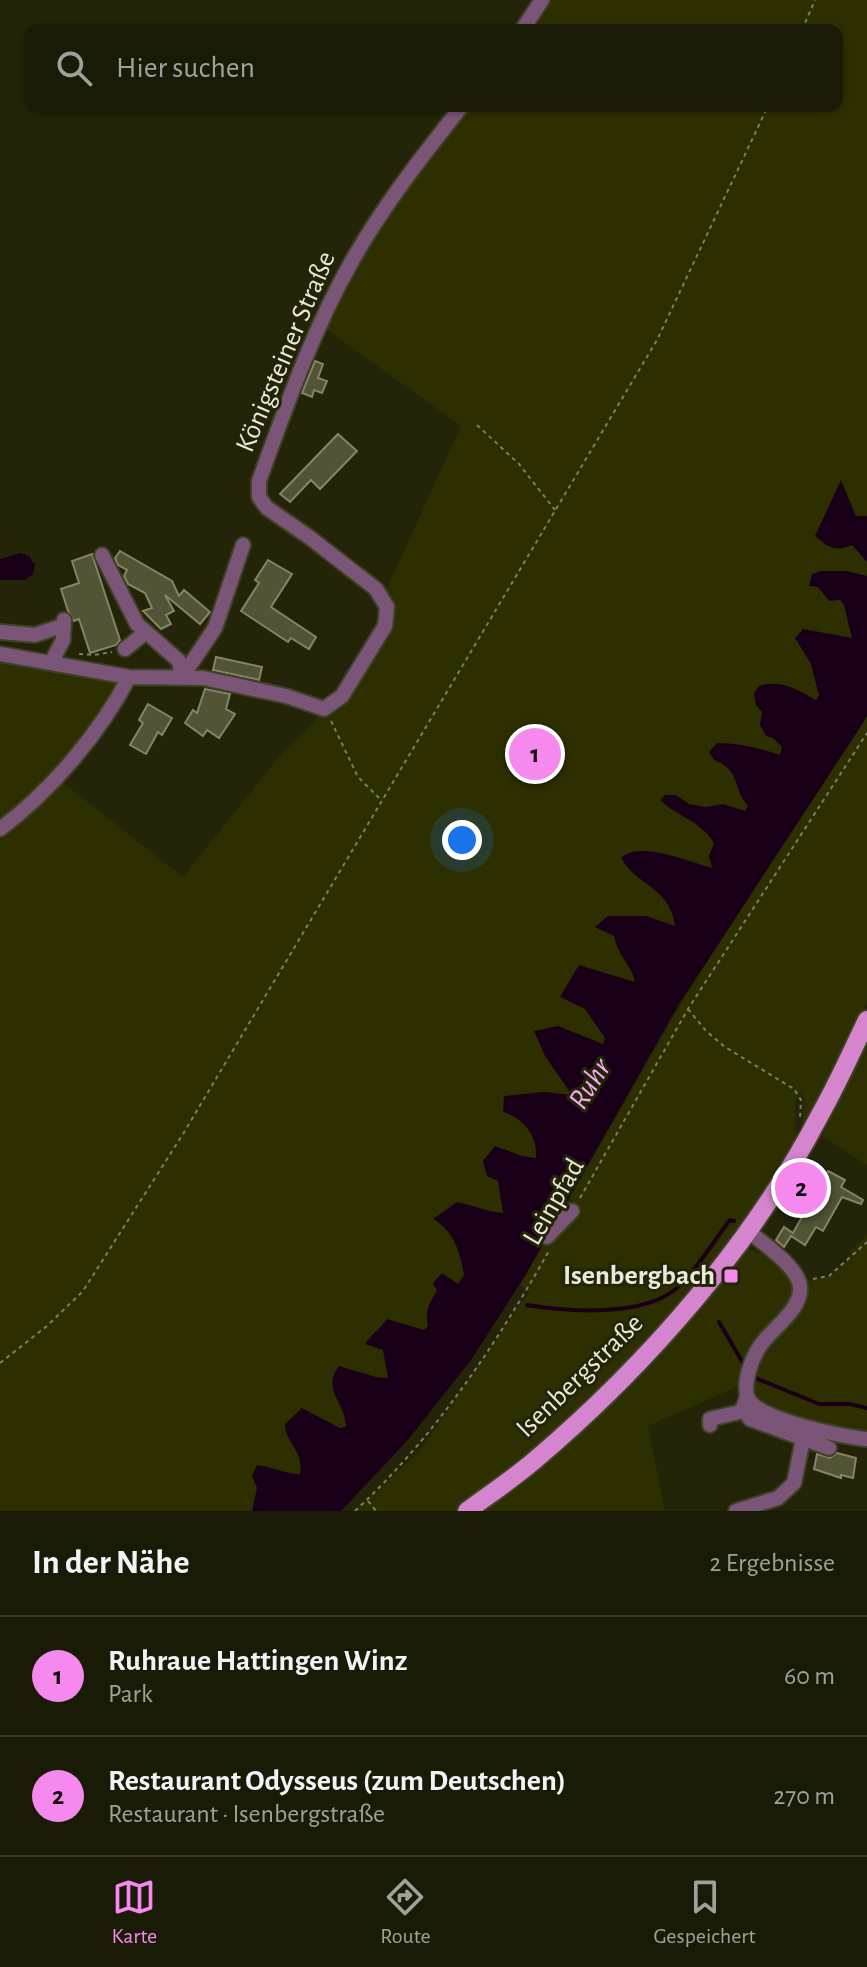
<!DOCTYPE html>
<html lang="de">
<head>
<meta charset="utf-8">
<style>
  body { margin:0; font-family:"Alegreya Sans",sans-serif; background:#272814; color:#f1f3f6 }
  .you { position:absolute; left:462px; top:840px; width:28px; height:28px; margin:-20px; border:6px solid #fff; border-radius:50%; background:#1a73e8; box-shadow:0 0 0 12px #1a73e833 }
  .badge { display:grid; place-items:center; width:52px; height:52px; border-radius:50%; background:#f689ed; color:#111; font-size:26px; font-weight:700 }
  .pin { position:absolute; translate:-50% -50%; border:4px solid #fff; box-shadow:0 2px 8px #0006 }
  .list { margin:0; padding:0; list-style:none }
  h2 { display:flex; justify-content:space-between; align-items:center; height:104px; margin:0; padding:0 32px; font-size:34px }
  h2 small { font-size:26px; font-weight:400; color:#9fa19b }
  .list li { display:grid; grid-template-columns:52px 1fr auto; gap:24px; align-items:center; box-sizing:border-box; height:120px; padding:0 32px; border-top:2px solid #383928 }
  .list b { display:block; font-size:30px; white-space:nowrap }
  .list p { margin:0; font-size:26px; white-space:nowrap; color:#9fa19b }
  .list em { font-size:26px; font-style:normal; color:#9fa19b }
  .icon { flex:none; width:44px; height:44px; fill:none; stroke:currentColor; stroke-width:2; stroke-linecap:round; stroke-linejoin:round }
  .map { position:relative; flex:none; width:867px; height:1511px; overflow:hidden }
  .search { position:absolute; background:#1a1b06; box-shadow:0 2px 6px #0004; left:24px; right:24px; top:24px; height:88px; display:flex; align-items:center; gap:20px; box-sizing:border-box; padding:0 28px; border-radius:16px; color:#9fa19b; font-size:30px }
  .sheet { height:344px; background:#1a1b06 }
  nav { display:flex; justify-content:space-around; align-items:center; box-sizing:border-box; height:112px; border-top:2px solid #383928; background:#1a1b06; font-size:22px; color:#9fa19b }
  nav a { display:grid; justify-items:center; gap:4px }
  nav .on { color:#f689ed }
  .map>svg:first-child { display:block }
  .green { fill:#2e2f01 }
  .water { fill:#190018 }
  .lines { fill:none; stroke-linecap:round; stroke-linejoin:round }
  .stream { stroke:#190018; stroke-width:4 }
  .building { fill:#525436; stroke:#838566; stroke-width:2 }
  .minor-casing { stroke:#3f4025; stroke-width:18 }
  .major-casing { stroke:#3f4025; stroke-width:22 }
  .path { stroke:#7b7d65; stroke-width:2; stroke-dasharray:4 4; stroke-linecap:butt }
  .minor { stroke:#7b5577; stroke-width:14 }
  .major { stroke:#d585ce; stroke-width:18 }
  .poi-dot { fill:#f689ed; stroke:#232408; stroke-width:3 }
  .labels { text-anchor:middle; dominant-baseline:central; stroke-width:6; stroke-linejoin:round; paint-order:stroke }
  .street-label { font-size:28px; fill:#e9ebda; stroke:#232408 }
  .poi-label { font-size:28px; font-weight:bold; fill:#e9ebda; stroke:#232408; text-anchor:end }
  .water-label { font-size:30px; font-style:italic; fill:#f7a8f0; stroke:#232408 }
</style>
</head>
<body>
<div class="map">
<svg width="867" height="1511" viewBox="0 0 867 1511">
  <rect width="100%" height="100%" fill="#232408"/>
  <path class="green" d="M540,0H867V601L853,638H849L804,723L713,869L526,1189L438,1321L371,1405L296,1481L262,1511H0V832L61,781L183,877L286,748L298,739L323,712L383,632L384,600L393,575L461,426L323,327L358,256L466,106H837V30H522Z
    M0,661L120,681L99,718L44,787L0,824Z
    M867,714V1002L804,1130L802,1128L804,1098L800,1093L795,1100L796,1145L772,1182L716,1262L610,1388L530,1456L458,1511H356L419,1452L529,1292L520,1285L682,1002Z
    M867,1042V1165L822,1136Z
    M867,1235V1432C827,1428 783,1419 751,1395V1375L803,1282L830,1277L851,1257V1251Z
    M745,1249C773,1254 796,1268 796,1299L741,1385L648,1426L665,1511H477Z"/>
  <path class="water" d="M841,480L856,516H867V562L852,545C835,552 829,548 815,536Z
    M21,553L29,556L35,565L33,574L25,580H0V559Z
    M821,571H846L867,576V716L861,726L679,1004L525,1276L471,1360L407,1441L341,1511H252L257,1488L252,1476L257,1465C272,1467 286,1474 300,1474C304,1450 286,1445 285,1424L302,1408L340,1428L346,1427C345,1401 321,1390 339,1366L376,1377L388,1378L383,1350L365,1344C371,1335 380,1329 387,1319L424,1330L428,1326C425,1311 429,1303 437,1291L433,1283L442,1273L458,1284L464,1275C460,1252 454,1231 433,1219L457,1202C473,1205 487,1212 503,1213L498,1181L487,1176L483,1161L495,1146L522,1156L536,1158C538,1136 523,1118 503,1112L504,1096L544,1092L572,1095L545,1056L534,1031L558,1026L603,1044L605,1038L585,1009L560,997L579,965L635,982C633,968 618,956 614,936L595,927L608,916H646L675,926C670,887 638,887 621,858C640,840 689,862 712,868L709,856L714,843C701,821 678,817 660,800L665,795H676L689,804L706,807L723,804L745,811L748,806C732,788 741,770 714,760L709,752L717,743C739,743 759,748 780,755L782,747L773,738L766,736L760,725L762,712L756,705L754,694L759,686C780,679 797,689 816,700L819,696L811,664L795,638L803,629L852,638L844,605L840,600L829,601L818,587L809,586L812,574Z"/>
  <g class="lines">
    <path class="stream" d="M527,1305C568,1312 644,1317 677,1288C694,1274 715,1239 730,1220L734,1221
      M719,1322L743,1363
      M753,1377L819,1404H850L867,1408"/>
  </g>
  <path class="building" d="M315,361L323,364L318,378L327,381L322,393L314,390L312,397L302,393Z
    M338,434L357,451L320,489L311,480L290,502L280,494Z
    M120,551L172,581L179,596L184,590L210,612L200,624L165,595L174,611L166,615L171,624L161,629L143,611L152,608L145,593L128,584L124,576L127,570L118,565L115,558Z
    M92,554L120,640L116,645L90,653L79,619L74,621L68,611L61,589L79,583L72,561Z
    M268,560L292,574L271,607L316,637L309,649L291,638L288,642L241,611L259,583L255,580Z
    M216,657L262,667L259,680L213,670Z
    M205,689L230,694L226,709L235,714L219,738L207,730L203,736L185,723L193,710L197,713Z
    M148,704L172,718L162,735L158,732L146,754L130,745L143,723L139,720Z
    M828,1171L845,1180L841,1187L863,1200L861,1204L842,1197L823,1231L816,1227L805,1245L791,1236L784,1247L776,1240L784,1227L793,1233L807,1208L794,1200L808,1175L822,1183Z
    M837,1453L856,1458L853,1478L841,1475V1478L814,1469L817,1454L830,1458Z"/>
  <g class="lines">
    <g class="minor-casing">
      <path id="minor" d="M522,30L542,0
        M102,555L137,624L179,661L182,677L215,628L243,545
        M0,632L35,635L64,625
        M125,649L146,632
        M0,654L129,677L203,678L286,696L324,709L342,696L385,626L387,607L376,589L309,537L267,508L259,497V481C286,406 313,330 352,261C383,206 423,155 462,106
        M51,663L63,640L64,620
        M0,829C50,792 101,732 129,677
        M747,1230C761,1242 799,1267 800,1287C802,1310 772,1328 760,1346C752,1358 742,1384 748,1398C757,1420 844,1437 867,1439
        M547,1237L572,1211
        M747,1397L743,1408L750,1419L829,1448
        M710,1425V1419L744,1411
        M736,1511L778,1498L794,1483L803,1439"/>
    </g>
    <g class="major-casing">
      <path id="major" d="M467,1511C490,1494 514,1478 535,1460C647,1365 753,1244 821,1113C838,1083 852,1051 867,1020"/>
    </g>
    <path class="path" d="M802,30L815,0
      M477,425L519,464L555,510
      M79,654L94,655L112,652
      M331,721L358,777L380,799
      M688,1009L706,1031L725,1047L794,1089L801,1100L800,1118
      M580,1198L688,1009L867,733
      M813,1279L829,1276L867,1242
      M0,1363L47,1326L83,1291L183,1134L657,340L768,106
      M368,1501L376,1511
      M355,1511C435,1437 497,1343 550,1249"/>
    <use href="#minor" class="minor"/>
    <use href="#major" class="major"/>
  </g>
  <rect class="poi-dot" x="723" y="1268" width="16" height="16" rx="4"/>
  <g class="labels">
    <g class="street-label">
      <text transform="translate(286 352) rotate(-67)">Königsteiner Straße</text>
      <text transform="translate(554 1202) rotate(-60)">Leinpfad</text>
      <text transform="translate(580 1376) rotate(-44)">Isenbergstraße</text>
    </g>
    <g class="poi-label">
      <text x="715" y="1276">Isenbergbach</text>
    </g>
    <g class="water-label">
      <text transform="translate(590 1084) rotate(-58)">Ruhr</text>
    </g>
  </g>
</svg>
<div class="you"></div>
<div class="pin badge" style="left:535px;top:754px">1</div>
<div class="pin badge" style="left:801px;top:1188px">2</div>
<div class="search"><svg class="icon" aria-label="search" viewBox="0 0 24 24"><circle cx="10" cy="10" r="6"/><path d="M15 15l6 6"/></svg>Hier suchen</div>
</div>
<section class="sheet">
<h2>In der Nähe<small>2 Ergebnisse</small></h2>
<ul class="list">
<li><span class="badge">1</span><div><b>Ruhraue Hattingen Winz</b><p>Park</p></div><em>60 m</em></li>
<li><span class="badge">2</span><div><b>Restaurant Odysseus (zum Deutschen)</b><p>Restaurant · Isenbergstraße</p></div><em>270 m</em></li>
</ul>
</section>
<nav>
<a class="on"><svg class="icon" aria-label="map" viewBox="0 0 24 24"><path d="M3 6l6-2 6 2 6-2v14l-6 2-6-2-6 2zM9 4v14M15 6v14"/></svg>Karte</a>
<a><svg class="icon" aria-label="directions" viewBox="0 0 24 24"><path d="M12 3l9 9-9 9-9-9zM9 14v-3h6M13 9l2 2-2 2"/></svg>Route</a>
<a><svg class="icon" aria-label="saved" viewBox="0 0 24 24"><path d="M7 4h10v16l-5-4-5 4z"/></svg>Gespeichert</a>
</nav>
</body>
</html>
